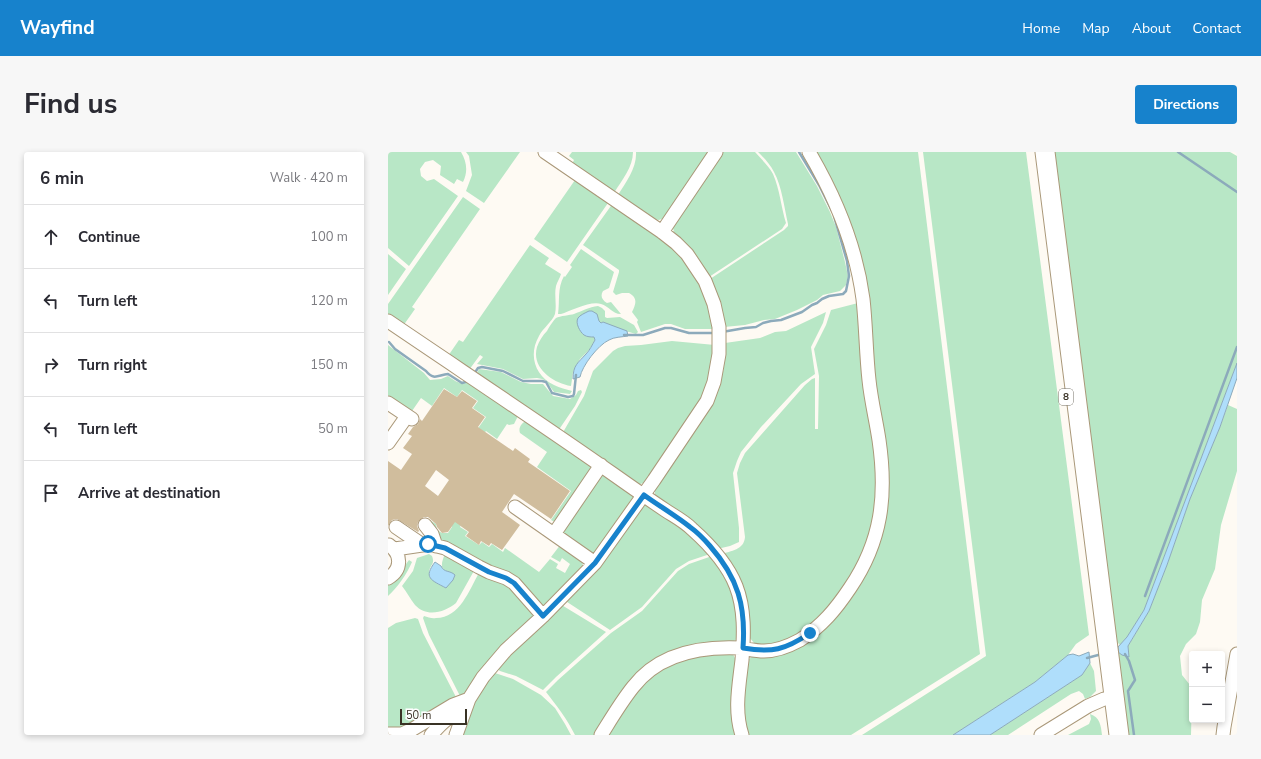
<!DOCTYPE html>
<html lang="en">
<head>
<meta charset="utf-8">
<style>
  body { margin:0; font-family:"Nunito Sans",sans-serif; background:#f7f7f7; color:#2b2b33 }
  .controls { position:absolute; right:12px; bottom:12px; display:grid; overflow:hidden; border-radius:4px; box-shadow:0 2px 6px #0003 }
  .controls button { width:36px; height:36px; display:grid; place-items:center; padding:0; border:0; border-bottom:1px solid #e1e1e2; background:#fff; color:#2b2b33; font:20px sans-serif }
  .scale { position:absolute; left:12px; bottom:10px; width:67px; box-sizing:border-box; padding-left:4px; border:2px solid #393225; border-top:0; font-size:11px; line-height:14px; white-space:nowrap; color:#393225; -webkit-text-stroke:3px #fff; paint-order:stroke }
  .stop { position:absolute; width:12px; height:12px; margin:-9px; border:3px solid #1782cc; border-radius:50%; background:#fff }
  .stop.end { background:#1782cc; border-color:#fff; box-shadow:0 1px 4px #0008 }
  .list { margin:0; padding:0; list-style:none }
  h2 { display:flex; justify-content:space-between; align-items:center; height:52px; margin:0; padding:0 16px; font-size:17px }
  h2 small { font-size:13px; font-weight:400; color:#7c7c81 }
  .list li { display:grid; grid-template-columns:26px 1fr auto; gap:12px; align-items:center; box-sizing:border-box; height:64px; padding:0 16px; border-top:1px solid #e1e1e2 }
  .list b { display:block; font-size:15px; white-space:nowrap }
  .list em { font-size:13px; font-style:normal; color:#7c7c81 }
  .icon { flex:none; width:22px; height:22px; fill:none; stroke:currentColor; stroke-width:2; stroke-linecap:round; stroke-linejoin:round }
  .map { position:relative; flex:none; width:849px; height:583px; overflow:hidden; border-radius:4px }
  header { display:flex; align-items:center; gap:24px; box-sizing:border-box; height:56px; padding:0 20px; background:#1782cc; color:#fff }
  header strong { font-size:19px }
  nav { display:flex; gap:22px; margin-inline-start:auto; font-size:14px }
  .intro { display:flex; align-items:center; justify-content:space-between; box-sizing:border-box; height:96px; padding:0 24px }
  h1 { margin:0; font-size:28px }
  .button { padding:10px 18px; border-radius:4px; background:#1782cc; color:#fff; font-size:14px; font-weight:700 }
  main { display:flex; gap:24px; padding:0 24px }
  aside { flex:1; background:#fff; border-radius:4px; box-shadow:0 2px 6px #0003 }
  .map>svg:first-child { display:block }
  .green { fill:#b8e7c6 }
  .water { fill:#afdefb; stroke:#8caabb }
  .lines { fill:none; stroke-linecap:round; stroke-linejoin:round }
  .stream { stroke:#8caabb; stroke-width:2.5 }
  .building { fill:#d0bd9d; fill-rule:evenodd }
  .minor-casing { stroke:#aa9879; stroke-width:15 }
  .highway-casing { stroke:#aa9879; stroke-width:21 }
  .minor { stroke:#fff; stroke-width:13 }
  .highway { stroke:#fff; stroke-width:19 }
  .route { stroke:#1782cc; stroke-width:5 }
  .labels { text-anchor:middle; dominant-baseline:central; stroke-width:4; stroke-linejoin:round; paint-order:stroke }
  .shield { fill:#fff; stroke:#747066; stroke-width:1 }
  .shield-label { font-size:10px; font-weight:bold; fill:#393225 }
</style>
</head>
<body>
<header>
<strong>Wayfind</strong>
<nav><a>Home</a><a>Map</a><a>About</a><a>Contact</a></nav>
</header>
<div class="intro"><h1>Find us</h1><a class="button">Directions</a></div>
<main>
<aside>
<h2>6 min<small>Walk · 420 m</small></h2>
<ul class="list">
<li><svg class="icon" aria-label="ahead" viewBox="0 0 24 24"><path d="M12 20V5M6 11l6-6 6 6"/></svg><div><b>Continue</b></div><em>100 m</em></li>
<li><svg class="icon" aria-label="left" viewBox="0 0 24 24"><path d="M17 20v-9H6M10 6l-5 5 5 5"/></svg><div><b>Turn left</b></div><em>120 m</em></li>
<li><svg class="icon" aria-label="right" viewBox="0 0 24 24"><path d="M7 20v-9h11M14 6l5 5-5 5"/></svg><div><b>Turn right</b></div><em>150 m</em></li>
<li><svg class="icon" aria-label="left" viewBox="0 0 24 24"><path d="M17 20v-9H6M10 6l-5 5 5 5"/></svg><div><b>Turn left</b></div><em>50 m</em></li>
<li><svg class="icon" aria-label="arrive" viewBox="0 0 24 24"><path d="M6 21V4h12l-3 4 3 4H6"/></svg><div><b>Arrive at destination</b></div></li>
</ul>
</aside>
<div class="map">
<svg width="849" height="583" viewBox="0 0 849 583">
  <rect width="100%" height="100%" fill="#fefaf3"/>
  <path class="green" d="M0,0H73C79,10 80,20 75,30L69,27L66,32L52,23L53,14L45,8L37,10L32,17L33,24L39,29L46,27L70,44L21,114L0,96Z
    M78,0H132L96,51L78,39L84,23L81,4Z
    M184,0H245C245,15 234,28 226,41L184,12L186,8L181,4Z
    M248,0H324L276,66L271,68L265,67L230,43C238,30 249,16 248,0Z
    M334,0H367C373,7 381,14 385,22C392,38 393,55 398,71L394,77L321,125L286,80L285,76L287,68Z
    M370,0H408L429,34L442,60L448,75L457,110L460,124L458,133L452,139L435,143L429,148L409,158L387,167L376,168L357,173L336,175L330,145L322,127L396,78L400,74V72C396,55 394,35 386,20C382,12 376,6 370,0Z
    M426,0H530L592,502L463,583H358L352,548L360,508L365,504L425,484L492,382L486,228L478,147Z
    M535,0H638L701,483L688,492L680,503L647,530L565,583H474L598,504Z
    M665,0H842L849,4V211L756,458L739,485L732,493L729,490L721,431Z
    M187,28L220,51L179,110L146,87Z
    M75,45L92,57L24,155L27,157L15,174L0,163V152Z
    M225,51L285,93L314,132L326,177H297L283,172H277L253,180L249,170L250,168L244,160C248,152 250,146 241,141H234L228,143L225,140L231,120V118L195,93Z
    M142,93L161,106L157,112L173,122C172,126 169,130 168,134C166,143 169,153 167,162C164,170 155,176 151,184C140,203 147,224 166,233C172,236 178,237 184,239L182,242L166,240L158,229L154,227L149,226L135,227L115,217L89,212L95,205L92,203L81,218L60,204L71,188L75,190Z
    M193,97L226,120L221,136L215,139C212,144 214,148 219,151L223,150L233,162C224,162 221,154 213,152C204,148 182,159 173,162H170C172,149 169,137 176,124L177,125L184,115L182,113Z
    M0,102L18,117L0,143Z
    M470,151L492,340L478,399L452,443L416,480L382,494L367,492L361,485L333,402C343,399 356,398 357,385L349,321L352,311L357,301L417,233L424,227L427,226V277H430L431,224L426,197L438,173L443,158Z
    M210,154L214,156L217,159V165L219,166L232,165L246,173L250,180L248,182L227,176L215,170L213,171L211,169V166L202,185H206L207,188L202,197L192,207L185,220L183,234C165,231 143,216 149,195C151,189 155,183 159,179C161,175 165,169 168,166C172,164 182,163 186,162C194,159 201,155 210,154Z
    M438,160L435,171L423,195L427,222L413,232L373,275L353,300L349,309L345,321L351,376V390L342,394L329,397L267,344V335L331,234L336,216L337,191L372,186L387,180L398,179Z
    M284,189L327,193L319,240L260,329L250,333L174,282L196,244L205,219L225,199L230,196L237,194L253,193Z
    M0,193L36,221L42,228L53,227L60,224C68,230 74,234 84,229L130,264L126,272L121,273L119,272L109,287L98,279L92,286L86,282L98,265L85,256L90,249L74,238L69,245L56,236L44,254L33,246L24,259L2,247L0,243Z
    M91,217L113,220L133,230L143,232H155L165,244L182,247L188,243L190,239L193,238L194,240L187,254L170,279L88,223Z
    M840,253L849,257V319L833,373L827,417L814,448L812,470L808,482L798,492L792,504L794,523L802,533L804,544L803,583H739L730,514L732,511L730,500L734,503L741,501L740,494L742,491L761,459L779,413L802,347L832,275Z
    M139,268L205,314L169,371L163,368L183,339L149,315L159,300L132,281C130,275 134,271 139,268Z
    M215,321L246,344L245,348L208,401L203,402L173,380Z
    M260,352L265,353L325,401L301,409L288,417L254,455L222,478L176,448L255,354Z
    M40,367L48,372L49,378L54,381H60L64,375L63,369L74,371L72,375L80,380L77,384L91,393L94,390L101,395L104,392L115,400L117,396L151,420L162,407L170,412L168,416L177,421L182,412L174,406L172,410L163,405L173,392L194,407L195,415L159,452L155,453L150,452L51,386L38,370Z
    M57,401L87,417L68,451C57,460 39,466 27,453C22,447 19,440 14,434L25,419L29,406L41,402L44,404C47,412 43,412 41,419C41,421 41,423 42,426L58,436L57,419C51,415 55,408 57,401Z
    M327,403L347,436L351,485L345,490L275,506L209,583H187C179,567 169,554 158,540L170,528L223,481L254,459L290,419L301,412Z
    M21,408L24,410C19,422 9,436 0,444V430L9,424Z
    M91,421L116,429L146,463L144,467L82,537L72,544L41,483L35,466L36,464C40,465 44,467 48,466C72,466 81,438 91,421Z
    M172,452L218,480L168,525L155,538L128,524L112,519L108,516Z
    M27,466L30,467L35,481L68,545L17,577L0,578V476L8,471Z
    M343,500C346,503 348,507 348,511C350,535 341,560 347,583H219L254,531L270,518L295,504Z
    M702,511L706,519L708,539L702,545L697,547L695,542L691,539L683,542L620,583H602L694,523Z
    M104,520L125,527L153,543L167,556L177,572L183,583H73C81,558 90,542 104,520Z
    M702,562C712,565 713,574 714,583H680L701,572L703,567Z"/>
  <path class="water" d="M201,159H204L209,162L211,169L213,171L215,170L239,179L240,184C234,185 226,185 221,188C210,193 194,214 192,225L185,227C185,213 190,211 198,202C202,198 204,193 207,188L206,185C203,185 199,185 196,183C192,180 187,171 190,166C192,163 197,161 201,159Z
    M849,211V226L832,275L802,347L779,413L761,459L740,494L741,505L734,503L730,500V495L739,485L756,458Z
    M47,410L53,414C56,421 62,418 67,423L65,428L58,436C43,428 35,426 47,410Z
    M701,500L702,511L694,523L602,583H565L647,530L680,503L685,502L691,504Z"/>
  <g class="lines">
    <path class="stream" d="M411,0L431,33L444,59
      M790,0L849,40
      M334,180L357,176L368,175L375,171L383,169L393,168L414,160L424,153L429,151L434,147L441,144L455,142L458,139L461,124L459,109L446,64
      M236,183H255L277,176H283L301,181H327
      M1,190L7,197L38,219C46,229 50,223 60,222L74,231L81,229
      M86,222L90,216L94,215L115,219L135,229H154L158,230L164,241L180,245L185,244L186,242L188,223
      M757,444L849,195
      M737,502L741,509L747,528L740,539L746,583
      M699,506L714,502"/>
  </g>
  <path class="building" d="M56,237L69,245L74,239L89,249L84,256L97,265L90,275L125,299L127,296L142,307L140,310L182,339L163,367L126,342L114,360L132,373L114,398L103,391L101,394L93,389L91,393L78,384L81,380L67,370L60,380L54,381L49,375L48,372L40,365H36L30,370L29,374L31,379L30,380L9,367L4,368L0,374V309L13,318L24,302L15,296L24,284L20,282L25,275L30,272L32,267L34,269ZM48,318L61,328L50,344L37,334Z"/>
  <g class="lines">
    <g class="minor-casing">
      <path id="minor" d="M274,80L328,0
        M0,169C75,220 151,270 225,322C242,334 259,346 277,358C286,364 296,369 304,377C322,393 339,411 348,434C357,457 356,483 354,508C351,534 346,558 354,583
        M0,251L24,267
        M0,291L19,264
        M127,355L207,411
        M37,373L44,382L48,394
        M8,375L33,392
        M166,382L213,313
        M7,397L41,392L57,396L91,415L101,420L118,426L126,431L155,464
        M0,426C14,418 14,402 1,393
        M0,582H14L25,577L65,553L81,547
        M43,583C52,573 62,561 75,561
        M68,583L81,547L95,525L118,498L155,464L207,411L266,328L319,249L326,230L331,202V175L326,152L317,129L299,102L288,91L274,80L157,0
        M213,583C223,567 233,550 245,535C271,501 313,494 353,496C360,497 368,499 376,499C388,499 401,494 412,488C434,474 448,457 462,436C494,389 499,343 491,288C488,268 483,248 481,228C478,201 478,174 475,147C468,94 448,46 421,0
        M653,583L700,554L716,547
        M835,583L836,575L849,502"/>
    </g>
    <g class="highway-casing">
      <path id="highway" d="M657,0L731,583"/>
    </g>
    <use href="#minor" class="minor"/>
    <use href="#highway" class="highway"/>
  </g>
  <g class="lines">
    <path class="route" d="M40,392L57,396L101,420L118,426L126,431L155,464L207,411L256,343C271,354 287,363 302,375C309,380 316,387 322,394C350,426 358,454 355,496C384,501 397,498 422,481"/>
  </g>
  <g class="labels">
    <rect class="shield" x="671" y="237" width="14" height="16" rx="3"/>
    <g class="shield-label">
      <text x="678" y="245">8</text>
    </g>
  </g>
</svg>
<div class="controls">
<button>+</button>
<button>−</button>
</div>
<div class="scale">50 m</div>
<div class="stop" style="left:40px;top:392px"></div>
<div class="stop end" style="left:422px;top:481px"></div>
</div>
</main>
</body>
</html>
